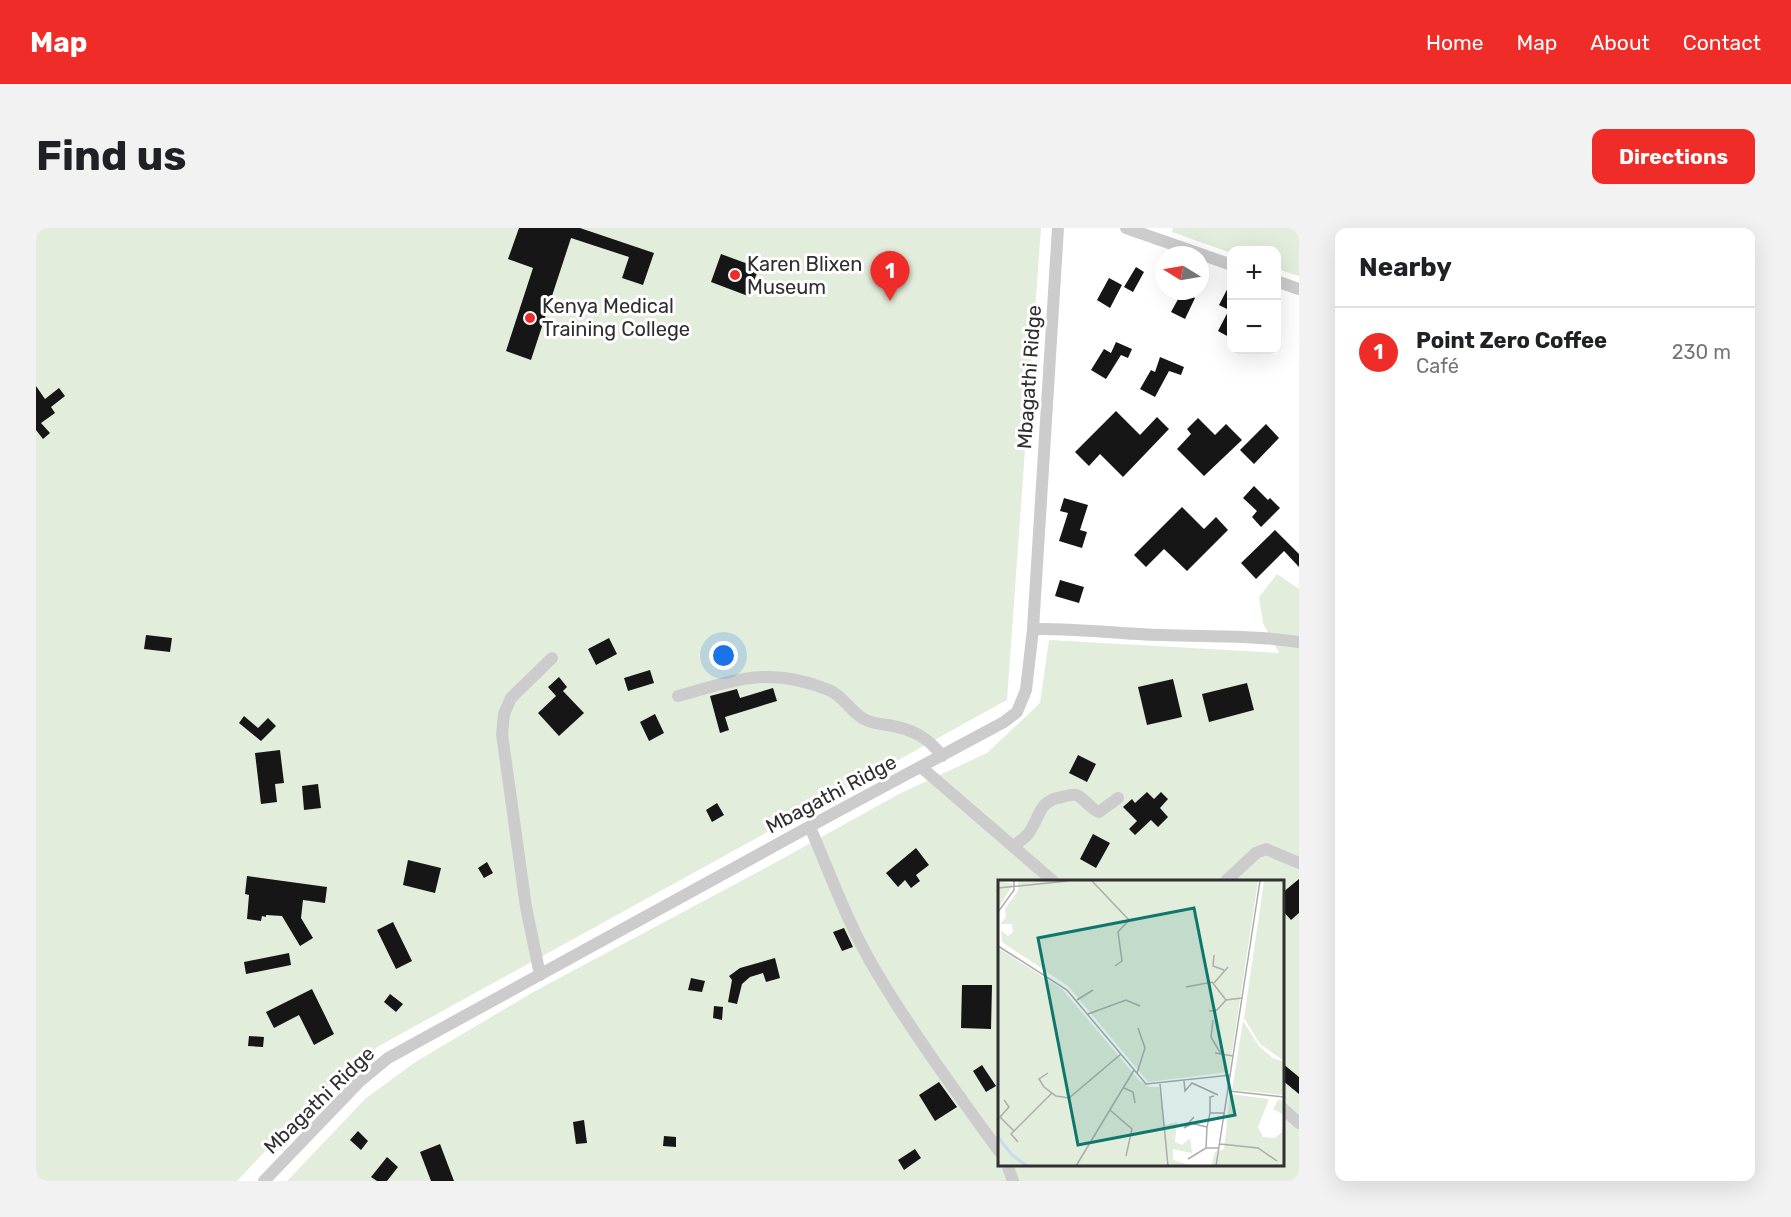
<!DOCTYPE html>
<html lang="en">
<head>
<meta charset="utf-8">
<style>
  body { margin:0; font-family:Rubik,sans-serif; background:#f2f2f2; color:#202124 }
  .controls { position:absolute; right:18px; top:18px; display:grid; overflow:hidden; border-radius:12px; box-shadow:0 6px 24px #0002 }
  .controls button { width:54px; height:54px; display:grid; place-items:center; padding:0; border:0; border-bottom:2px solid #e0e0e0; background:#fff; color:#202124; font:30px sans-serif }
  .compass { position:absolute; left:1119px; top:18px; width:54px; height:54px; border-radius:50%; background:#fff; box-shadow:0 6px 24px #0002; rotate:281deg }
  .you { position:absolute; left:688px; top:428px; width:21px; height:21px; margin:-15px; border:4px solid #fff; border-radius:50%; background:#1a73e8; box-shadow:0 0 0 9px #1a73e833 }
  .badge { display:grid; place-items:center; width:39px; height:39px; border-radius:50%; background:#ef2c27; color:#fff; font-size:20px; font-weight:700 }
  .pin { position:absolute; translate:-50% -50px; filter:drop-shadow(0 2px 3px #0008) }
  .pin::after { content:''; position:absolute; top:32px; width:21px; height:18px; background:inherit; clip-path:polygon(0 0,100% 0,50% 100%) }
  .list { margin:0; padding:0; list-style:none }
  h2 { display:flex; justify-content:space-between; align-items:center; height:78px; margin:0; padding:0 24px; font-size:26px }
  h2 small { font-size:20px; font-weight:400; color:#757577 }
  .list li { display:grid; grid-template-columns:39px 1fr auto; gap:18px; align-items:center; box-sizing:border-box; height:90px; padding:0 24px; border-top:2px solid #e0e0e0 }
  .list b { display:block; font-size:22px; white-space:nowrap }
  .list p { margin:0; font-size:20px; white-space:nowrap; color:#757577 }
  .list em { font-size:20px; font-style:normal; color:#757577 }
  .map { position:relative; flex:none; width:1263px; height:953px; overflow:hidden; border-radius:12px }
  header { display:flex; align-items:center; gap:36px; box-sizing:border-box; height:84px; padding:0 30px; background:#ef2c27; color:#fff }
  header strong { font-size:28px }
  nav { display:flex; gap:33px; margin-inline-start:auto; font-size:21px }
  .intro { display:flex; align-items:center; justify-content:space-between; box-sizing:border-box; height:144px; padding:0 36px }
  h1 { margin:0; font-size:42px }
  .button { padding:15px 27px; border-radius:12px; background:#ef2c27; color:#fff; font-size:21px; font-weight:700 }
  main { display:flex; gap:36px; padding:0 36px }
  aside { flex:1; background:#fff; border-radius:12px; box-shadow:0 6px 24px #0002 }
  .map>svg:first-child { display:block }
  .green { fill:#e3eddb; fill-rule:evenodd }
  .building { fill:#161616 }
  .lines { fill:none; stroke-linecap:round; stroke-linejoin:round }
  .street { stroke:#ccc; stroke-width:12 }
  .poi-dot { fill:#ef2c27; stroke:#fff; stroke-width:2 }
  .labels { text-anchor:middle; dominant-baseline:central; stroke-width:6; stroke-linejoin:round; paint-order:stroke }
  .poi-label { font-size:20px; fill:#2f2f2f; stroke:#fff; text-anchor:start }
  .street-label { font-size:20px; fill:#2f2f2f; stroke:#fff }
  .inset-river { fill:none; stroke:#c6dbee; stroke-width:3 }
  .inset-road { fill:none; stroke:#acacac; stroke-width:1.5 }
  .view { fill:#0f766e; fill-opacity:0.15; stroke:#0f766e; stroke-width:3 }
  .inset-edge { fill:none; stroke:#2f2f2f; stroke-width:3 }
</style>
</head>
<body>
<header>
<strong>Map</strong>
<nav><a>Home</a><a>Map</a><a>About</a><a>Contact</a></nav>
</header>
<div class="intro"><h1>Find us</h1><a class="button">Directions</a></div>
<main>
<div class="map">
<svg width="1263" height="953" viewBox="0 0 1263 953">
  <rect width="100%" height="100%" fill="#fff"/>
  <path class="green" d="M0,0H1005L971,472L314,834L201,953H0Z
    M1137,0H1263V48L1241,41L1240,22H1196L1195,25L1136,4Z
    M1241,346L1263,361V953H251L330,870L381,833L499,763L735,637L863,566L951,525L1004,475L1013,412L1243,425L1227,395L1223,369ZM963,653H1246V936H963Z"/>
  <path class="building" d="M483,0H544L618,25L607,57L586,50L593,29L535,10L495,132L470,123L497,40L472,31Z
    M685,26L723,40L712,68L675,54Z
    M1100,39L1108,44L1097,64L1088,59Z
    M1073,50L1086,57L1074,80L1061,72Z
    M1196,52V72L1191,81L1183,77Z
    M1146,64L1159,70L1149,91L1135,84Z
    M1196,76V103L1193,109L1182,103Z
    M1080,114L1096,121L1092,130L1085,127L1070,151L1055,142L1068,121L1075,125Z
    M1124,129L1148,139L1145,147L1133,143L1119,169L1104,161L1115,142L1119,144Z
    M0,158L9,171L23,160L29,168L15,179L19,185L5,195L14,205L7,211L0,202Z
    M1080,183L1104,207L1121,189L1133,201L1087,249L1064,226L1053,238L1039,224Z
    M1162,190L1179,207L1190,196L1206,212L1168,248L1141,221L1155,206L1151,201Z
    M1230,196L1243,210L1218,236L1204,222Z
    M1218,258L1232,272L1234,270L1244,280L1225,299L1216,289L1221,283L1207,270Z
    M1028,270L1052,277L1044,302L1051,304L1046,320L1023,313L1032,285L1024,283Z
    M1146,279L1168,301L1180,289L1192,302L1151,343L1128,321L1110,339L1098,327Z
    M1239,302L1263,326V339L1248,323L1220,351L1205,335Z
    M1024,352L1048,359L1043,375L1019,368Z
    M110,407L136,410L134,424L108,421Z
    M573,410L581,426L560,437L552,421Z
    M614,442L618,455L592,463L588,450Z
    M523,449L531,459L527,463L548,485L523,508L502,485L520,468L512,459Z
    M1137,451L1146,489L1111,497L1102,459Z
    M1211,455L1218,482L1173,494L1166,466Z
    M737,460L741,473L689,489L693,502L684,505L674,468L701,461L704,470Z
    M619,486L628,505L613,513L604,494Z
    M208,488L222,500L232,490L240,498L225,513L203,495Z
    M244,522L248,555L239,556L241,574L225,576L219,525Z
    M1042,527L1060,536L1051,554L1033,545Z
    M282,556L285,580L268,582L266,558Z
    M1111,564L1118,571L1125,564L1132,571L1124,580L1132,589L1122,599L1115,592L1099,607L1093,601L1101,593L1087,579L1096,571L1099,575Z
    M681,575L688,587L676,594L670,582Z
    M1057,606L1074,615L1060,640L1044,631Z
    M880,620L893,637L880,647L884,653L875,660L869,652L862,659L850,645Z
    M372,632L405,640L399,665L367,657Z
    M451,634L457,645L448,650L442,640Z
    M211,648L291,659L289,675L267,672L265,690L277,710L264,718L246,688L230,687V689L226,688L225,693L211,691L213,667L209,666Z
    M1263,651V685L1255,692L1246,682V665Z
    M357,694L376,733L360,741L341,702Z
    M808,700L817,719L806,723L797,704Z
    M253,725L255,737L210,746L208,734Z
    M739,730L744,750L730,754L727,745L714,749L706,756L701,776L692,774L696,752L693,748L704,740Z
    M655,750L669,753L666,764L652,762Z
    M926,757H956L955,801L925,800Z
    M276,761L298,806L278,817L263,787L238,800L230,784Z
    M354,766L367,776L360,784L348,774Z
    M678,778L687,779L686,792L677,790Z
    M213,808L228,809L227,819L212,818Z
    M1246,835L1263,849V866L1246,852Z
    M946,837L960,858L950,864L937,843Z
    M903,854L921,879L899,893L883,867Z
    M548,892L551,915L540,916L537,894Z
    M322,903L332,913L325,922L314,912Z
    M628,908L640,909V919L627,918Z
    M404,916L418,953H395L384,924Z
    M879,921L885,930L868,942L862,932Z
    M351,929L362,939L351,953H341L335,949Z"/>
  <g class="lines">
    <path class="street" d="M1090,0L1196,37
      M1240,53L1263,61
      M997,401C1040,400 1082,406 1125,407C1172,409 1217,407 1263,414
      M642,468C701,452 734,437 795,463C809,470 816,486 830,492C836,495 845,496 852,497C876,501 892,509 906,528
      M885,539L1017,653
      M774,599C795,648 813,699 841,745C878,807 921,865 963,923
      M977,618C983,614 988,611 992,606C1005,589 1001,573 1026,569C1030,568 1036,566 1040,567C1049,570 1054,581 1063,584L1082,570
      M1190,653L1220,625L1230,621L1263,635
      M504,747L490,679L466,506L468,486L475,470L516,430
      M1246,880L1263,895
      M971,936L977,953
      M228,953L323,854L352,830L802,583L968,494L981,484L990,462L997,401L1022,0"/>
  </g>
  <g class="poi-dot">
    <circle cx="699" cy="47" r="6"/>
    <circle cx="494" cy="90" r="6"/>
  </g>
  <g class="labels">
    <g class="poi-label">
      <text x="711" y="36">Karen Blixen<tspan x="711" dy="23">Museum</tspan></text>
      <text x="506" y="78">Kenya Medical<tspan x="506" dy="23">Training College</tspan></text>
    </g>
    <g class="street-label">
      <text transform="translate(993 149) rotate(-86)">Mbagathi Ridge</text>
      <text transform="translate(795 566) rotate(-28)">Mbagathi Ridge</text>
      <text transform="translate(283 872) rotate(-44)">Mbagathi Ridge</text>
    </g>
  </g>
  <g transform="translate(962 652)">
    <rect width="286" height="286" fill="#fff"/>
    <path d="M0,1L15,4L0,29ZM20,1H260L231,192L150,202L70,106L4,62L3,50L10,56L15,52L14,44H2L8,37L7,29L20,11ZM266,1H286V181L262,164L246,138ZM0,68L64,109L141,200L151,207H161L167,245L179,242L177,262L184,265L192,258L194,273L175,269V280L195,286H0ZM245,141L261,166L275,178L286,182V215L234,210ZM232,214L271,219L260,247L265,257L277,258L284,252L286,235L275,229L280,220L286,221V286H213L217,272L226,269Z" fill="#e3eddb"/>
    <path class="inset-river" d="M0,257L14,275L29,286"/>
    <path class="inset-road" d="M94,1L131,40L120,52L124,81L117,86M0,8L70,1M0,32L16,10V1M0,66L69,110L148,204L233,195M216,75L215,86L226,90M216,103L230,87M188,107L214,102L228,120M79,120L95,110M211,131L219,130L228,120L244,118M90,134L128,120L142,126M215,140L213,157L223,174M217,173L235,176M50,193L41,199L46,207L58,216L71,218L123,174M139,193L147,168L140,148M186,201L187,211L194,203L220,215M162,204L170,286M126,208L135,212L137,223M231,211L286,217M6,220L11,227L2,237L16,251M112,230L134,249L128,276M212,233V217L216,216M192,243L209,247L212,233H227M193,244L186,248L196,237M20,262L13,254L54,213M222,264L260,268L279,281M208,268L209,247M190,279L208,268H221M78,286L136,190M218,286L262,1"/>
    <path class="view" d="M196,28L237,235L80,265L40,58Z"/>
    <rect width="286" height="286" class="inset-edge"/>
  </g>
</svg>
<div class="controls">
<button>+</button>
<button>−</button>
</div>
<svg class="compass" viewBox="-18 -18 36 36"><path d="M0-13l5 13h-10z" fill="#e53935"/><path d="M0 13l5-13h-10z" fill="#757577"/></svg>
<div class="you"></div>
<div class="pin badge" style="left:854px;top:73px">1</div>
</div>
<aside>
<h2>Nearby<small></small></h2>
<ul class="list">
<li><span class="badge">1</span><div><b>Point Zero Coffee</b><p>Café</p></div><em>230 m</em></li>
</ul>
</aside>
</main>
</body>
</html>
